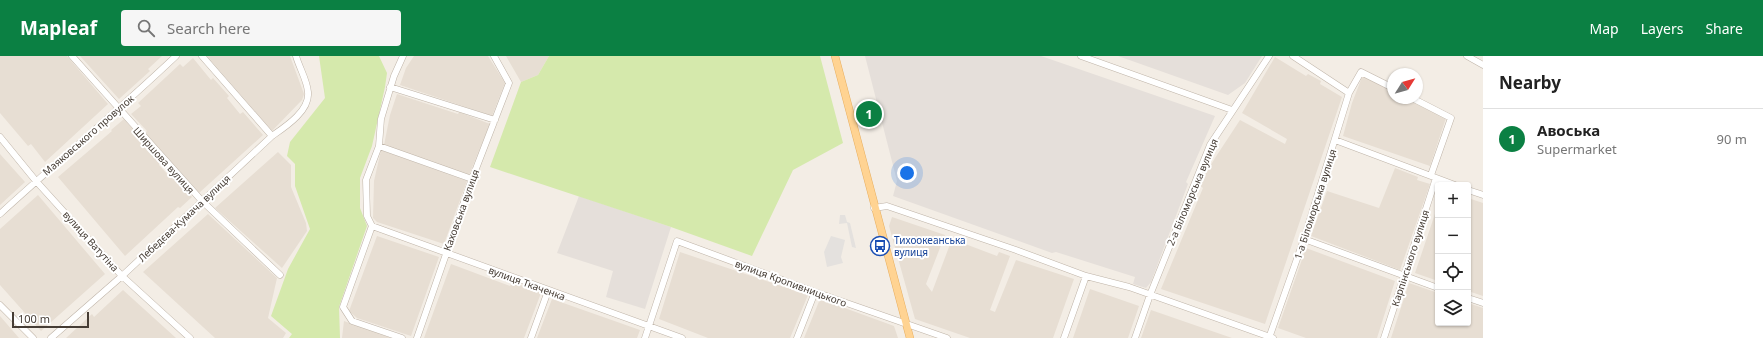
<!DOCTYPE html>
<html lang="en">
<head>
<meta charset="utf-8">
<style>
  body { margin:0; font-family:"Noto Sans",sans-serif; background:#f6f6f6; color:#222 }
  .controls { position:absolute; right:12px; bottom:12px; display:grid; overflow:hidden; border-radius:4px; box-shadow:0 1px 3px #0004 }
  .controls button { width:36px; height:36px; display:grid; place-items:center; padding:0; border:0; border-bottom:1px solid #e0e0e0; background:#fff; color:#222; font:20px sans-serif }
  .compass { position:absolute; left:1387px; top:12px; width:36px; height:36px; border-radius:50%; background:#fff; box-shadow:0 1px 3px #0004; rotate:53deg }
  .scale { position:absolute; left:12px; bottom:10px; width:77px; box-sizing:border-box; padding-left:4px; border:2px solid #463d35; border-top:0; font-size:11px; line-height:14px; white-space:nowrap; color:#463d35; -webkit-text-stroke:3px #fff; paint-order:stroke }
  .you { position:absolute; left:907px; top:117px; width:14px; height:14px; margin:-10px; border:3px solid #fff; border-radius:50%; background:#1a73e8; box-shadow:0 0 0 6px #1a73e833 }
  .badge { display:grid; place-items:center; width:26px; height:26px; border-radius:50%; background:#0b8043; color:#fff; font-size:13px; font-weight:700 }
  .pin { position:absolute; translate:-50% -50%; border:2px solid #fff; box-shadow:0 1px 4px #0006 }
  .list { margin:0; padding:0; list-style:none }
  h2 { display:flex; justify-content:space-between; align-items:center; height:52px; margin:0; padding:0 16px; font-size:17px }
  h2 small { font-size:13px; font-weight:400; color:#767676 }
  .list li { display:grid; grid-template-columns:26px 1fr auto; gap:12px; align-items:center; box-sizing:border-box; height:60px; padding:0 16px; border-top:1px solid #e0e0e0 }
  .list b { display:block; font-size:15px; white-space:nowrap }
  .list p { margin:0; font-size:13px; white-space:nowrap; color:#767676 }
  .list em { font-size:13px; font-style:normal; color:#767676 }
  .icon { flex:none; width:22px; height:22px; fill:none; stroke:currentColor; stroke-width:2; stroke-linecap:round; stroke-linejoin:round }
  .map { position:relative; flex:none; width:1483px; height:282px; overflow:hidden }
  header { display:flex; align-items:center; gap:24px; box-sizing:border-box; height:56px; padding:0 20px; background:#0b8043; color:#fff }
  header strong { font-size:19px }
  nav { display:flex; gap:22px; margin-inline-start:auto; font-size:14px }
  .search { width:280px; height:36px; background:#f6f6f6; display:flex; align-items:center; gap:10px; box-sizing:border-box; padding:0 14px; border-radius:4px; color:#767676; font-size:15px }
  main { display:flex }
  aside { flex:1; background:#fff }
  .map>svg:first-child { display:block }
  .residential { fill:#e7ded3 }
  .industrial { fill:#e5dfda }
  .green { fill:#d5e9ac }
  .parking { fill:#e4e1de }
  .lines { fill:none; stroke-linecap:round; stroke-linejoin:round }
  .minor-casing { stroke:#bfb4a8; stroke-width:7 }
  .major-casing { stroke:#e7ae5f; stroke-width:8 }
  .minor { stroke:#fff; stroke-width:6 }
  .major { stroke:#ffd392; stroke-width:7 }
  .labels { text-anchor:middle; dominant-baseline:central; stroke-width:4; stroke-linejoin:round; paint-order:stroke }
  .street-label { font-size:10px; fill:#463d35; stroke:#fff }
  .transit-label { font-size:10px; fill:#164399; stroke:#fff; text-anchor:start }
</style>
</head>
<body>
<header>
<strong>Mapleaf</strong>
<div class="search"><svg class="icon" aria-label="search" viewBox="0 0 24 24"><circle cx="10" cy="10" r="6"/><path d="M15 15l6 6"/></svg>Search here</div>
<nav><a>Map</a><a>Layers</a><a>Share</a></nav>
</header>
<main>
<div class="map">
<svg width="1483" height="282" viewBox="0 0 1483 282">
  <rect width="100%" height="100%" fill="#f3ede5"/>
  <path class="residential" d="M0,0H67L108,48L45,106L31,88L28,90L0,57Z
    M80,0H162L148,13L150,15L119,43Z
    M207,0H290L304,38L302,44L272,75Z
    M414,0H488L505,27L492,60L400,29L406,12Z
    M506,0H549L538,19L521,26Z
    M1275,1L1306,20L1308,18L1321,25L1320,28L1342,41L1265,268L1161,233L1203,132L1199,129L1215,102L1240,64L1285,88L1287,83L1242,57Z
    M193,2L211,24L213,22L229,40L227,42L240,58L243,56L263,79L199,137L145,77L147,75L131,58L141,50L138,47L180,8L183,11Z
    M1364,19L1393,35V42H1407L1446,62L1430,110L1343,80L1352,47L1362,21Z
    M397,38L458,58L459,56L490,68L469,119L384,89L390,59Z
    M124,63L141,83V86L159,106V109L169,120L172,117L192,141L180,152L178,151L125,200L58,121L112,75L111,74Z
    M381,94L467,125L444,188L377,166L373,162L374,125Z
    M278,96L291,109V131L306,167L307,175L282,212L215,152Z
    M0,98L25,126L0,149Z
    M1395,112L1418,121L1417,124L1430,128L1400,214L1311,180L1327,135L1379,152Z
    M38,139L105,218L41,275L0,229V173Z
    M1468,142L1483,147V240L1468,235Z
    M1438,149V225L1415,217Z
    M208,158L277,222L268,262L286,277L283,282H215L143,216Z
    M892,161L945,179L926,228L932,236L952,183L997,200L999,196L1010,200L990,254L995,256L1016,204L1074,223L1053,282H970L915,263L889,170Z
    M377,180L439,201L411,280L357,262L349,255Z
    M1306,192L1395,225L1377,282H1306L1278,272Z
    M680,196L808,239L790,282H708L659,263Z
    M451,208L510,230L513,226L541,237L524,282H424Z
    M1409,227L1438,237V267H1468V247L1483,252V282H1391Z
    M1090,233L1139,250L1128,282H1073Z
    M123,234L176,282H66L92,258L94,261Z
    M552,243L640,274L637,282H537Z
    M820,243L894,270L898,282H804Z
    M1151,254L1232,282H1141Z
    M0,260L19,282H0Z
    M344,265L391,282H342Z"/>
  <path class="industrial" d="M865,0H1041L1215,60L1186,126L1188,128L1151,226L1146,232L1133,228L1135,221L1056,196L1052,197L893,140L897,125Z
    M1118,0H1262L1245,27L1228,39Z
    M579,140L671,171L645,253L606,241L613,215L557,197Z"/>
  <path class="green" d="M319,0H379L387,17L385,31L372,90L360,122V152L367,170L339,251L340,282H289L292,278L271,260L288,213L310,173L295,130V108L287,100L290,86L325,42Z
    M549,0H820L843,87L793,114L752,200L671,171L490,111L521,26L538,19Z"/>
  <path class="parking" d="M840,159H845L847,166L850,167L856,192L852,191L847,167L839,168Z
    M831,180L845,184L841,201L843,207L827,211L824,196Z"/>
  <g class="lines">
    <g class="minor-casing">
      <path id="minor" d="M72,0L202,145L280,219
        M202,0L272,80
        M1081,0L1232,54
        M1293,0L1349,37
        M1467,0L1483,9
        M390,31L495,64
        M1412,42L1451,62L1431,119
        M0,81L36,125L122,220L190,282
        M1335,84L1455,129
        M379,90L472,123
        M1468,134L1483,139
        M874,152L887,150L1016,194L1086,220L1129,231L1273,282
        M0,158C58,105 119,54 176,0
        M372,170L682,282
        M372,170L367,160L366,124L379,90L381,63L394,20L403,0
        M372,170L343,251L352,265L402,282
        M1304,183L1438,232
        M1468,242L1483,247
        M0,249L33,282
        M51,282L122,220L272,80C285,71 310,55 308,36C307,24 299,11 296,0
        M417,282L472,123L509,27L494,0
        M531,282L548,235
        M645,282L677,185L815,236L947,282
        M797,282L815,236
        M1064,282L1086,220
        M1135,282L1150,239L1210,89L1269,0
        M1269,282L1304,183L1349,37L1361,16L1393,32
        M1384,282L1436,122"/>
    </g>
    <g class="major-casing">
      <path id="major" d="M835,0L910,282"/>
    </g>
    <use href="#minor" class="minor"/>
    <use href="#major" class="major"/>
  </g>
  <defs>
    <g id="bus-ring" transform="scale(1)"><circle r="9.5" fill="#fff" stroke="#1a4fb4" stroke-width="1.5"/><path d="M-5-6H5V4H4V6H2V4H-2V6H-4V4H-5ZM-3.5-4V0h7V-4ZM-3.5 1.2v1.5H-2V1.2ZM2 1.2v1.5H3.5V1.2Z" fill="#1a4fb4"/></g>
  </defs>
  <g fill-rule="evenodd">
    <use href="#bus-ring" x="880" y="190"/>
  </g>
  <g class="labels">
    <g class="street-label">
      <text transform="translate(88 79) rotate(-41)">Маяковського провулок</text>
      <text transform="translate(164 104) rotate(48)">Ширшова вулиця</text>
      <text transform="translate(1192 136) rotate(-67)">2-а Біломорська вулиця</text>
      <text transform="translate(1315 148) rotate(-72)">1-а Біломорська вулиця</text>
      <text transform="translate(461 154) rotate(-70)">Каховська вулиця</text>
      <text transform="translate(184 162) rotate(-43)">Лебедєва-Кумача вулиця</text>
      <text transform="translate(91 185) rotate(48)">вулиця Ватутіна</text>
      <text transform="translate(1410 202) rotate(-72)">Карпінського вулиця</text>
      <text transform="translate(527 227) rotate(20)">вулиця Ткаченка</text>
      <text transform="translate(791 227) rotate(20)">вулиця Кропивницького</text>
    </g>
    <g class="transit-label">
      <text x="894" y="184">Тихоокеанська<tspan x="894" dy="12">вулиця</tspan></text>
    </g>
  </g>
</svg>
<div class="controls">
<button>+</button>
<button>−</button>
<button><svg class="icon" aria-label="locate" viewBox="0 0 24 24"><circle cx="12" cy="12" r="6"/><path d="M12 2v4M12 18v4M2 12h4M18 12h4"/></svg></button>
<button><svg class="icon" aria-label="layers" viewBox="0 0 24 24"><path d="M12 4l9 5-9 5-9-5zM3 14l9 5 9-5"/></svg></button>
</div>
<svg class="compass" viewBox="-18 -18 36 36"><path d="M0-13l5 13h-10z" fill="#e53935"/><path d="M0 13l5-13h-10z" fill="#767676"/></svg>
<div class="scale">100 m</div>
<div class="you"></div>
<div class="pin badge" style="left:869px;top:58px">1</div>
</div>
<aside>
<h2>Nearby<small></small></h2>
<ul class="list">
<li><span class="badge">1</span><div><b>Авоська</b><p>Supermarket</p></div><em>90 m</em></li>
</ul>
</aside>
</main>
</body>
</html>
